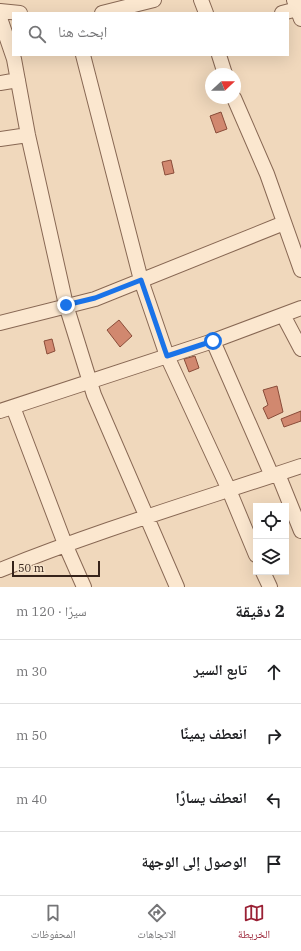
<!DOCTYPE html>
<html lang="ar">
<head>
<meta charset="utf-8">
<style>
  body { margin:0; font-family:"IBM Plex Serif","Noto Naskh Arabic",serif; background:#f6f6f6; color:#202124; direction:rtl }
  .controls { position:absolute; right:12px; bottom:12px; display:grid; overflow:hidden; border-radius:0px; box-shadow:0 4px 16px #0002 }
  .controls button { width:36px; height:36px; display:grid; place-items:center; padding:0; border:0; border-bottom:1px solid #e0e0e0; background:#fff; color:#202124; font:20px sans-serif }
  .compass { position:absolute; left:205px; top:68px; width:36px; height:36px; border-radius:50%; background:#fff; box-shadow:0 4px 16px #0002; rotate:68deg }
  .scale { position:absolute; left:12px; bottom:10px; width:88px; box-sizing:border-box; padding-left:4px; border:2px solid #36231a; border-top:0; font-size:11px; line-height:14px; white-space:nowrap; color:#36231a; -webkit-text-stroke:3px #f7e4cb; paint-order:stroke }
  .stop { position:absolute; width:12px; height:12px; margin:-9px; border:3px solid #1a73e8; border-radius:50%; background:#fff }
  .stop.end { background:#1a73e8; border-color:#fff; box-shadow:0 1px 4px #0008 }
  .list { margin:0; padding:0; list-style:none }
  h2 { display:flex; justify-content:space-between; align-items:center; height:52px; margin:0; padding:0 16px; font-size:17px }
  h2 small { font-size:13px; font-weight:400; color:#757577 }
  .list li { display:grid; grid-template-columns:26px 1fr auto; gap:12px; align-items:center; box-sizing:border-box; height:64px; padding:0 16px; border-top:1px solid #e0e0e0 }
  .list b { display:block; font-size:15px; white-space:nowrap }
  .list em { font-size:13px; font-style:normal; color:#757577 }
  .icon { flex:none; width:22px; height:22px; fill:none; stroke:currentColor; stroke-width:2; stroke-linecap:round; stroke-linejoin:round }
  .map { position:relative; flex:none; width:301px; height:587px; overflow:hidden; direction:ltr }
  .search { position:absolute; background:#fff; box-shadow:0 4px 16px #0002; left:12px; right:12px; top:12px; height:44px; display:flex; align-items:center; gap:10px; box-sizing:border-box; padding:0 14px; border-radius:0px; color:#757577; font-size:15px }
  .sheet { height:308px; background:#fff }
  nav { display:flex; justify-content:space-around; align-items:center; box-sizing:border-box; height:56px; border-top:1px solid #e0e0e0; background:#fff; font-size:11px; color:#757577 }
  nav a { display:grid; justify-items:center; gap:2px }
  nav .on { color:#9a2135 }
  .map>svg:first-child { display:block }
  .building { fill:#d1886f; stroke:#894c39 }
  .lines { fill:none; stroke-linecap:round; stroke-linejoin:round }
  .minor-casing { stroke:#886854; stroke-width:16 }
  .minor { stroke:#fbe7cf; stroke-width:14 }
  .route { stroke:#1a73e8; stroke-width:5 }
</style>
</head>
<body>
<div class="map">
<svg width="301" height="587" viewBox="0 0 301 587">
  <rect width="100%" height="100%" fill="#f0d8bc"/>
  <path class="building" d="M221,112L227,129L216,133L210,116Z
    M171,160L174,173L165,175L162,162Z
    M119,320L132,336L120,347L107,330Z
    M52,339L55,351L47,354L44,341Z
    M195,356L199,368L189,372L184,359Z
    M277,386L283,412L268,419L263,408L268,405L263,390Z
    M301,411V421L284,427L281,419Z"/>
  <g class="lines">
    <g class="minor-casing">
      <path id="minor" d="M201,0L206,13
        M294,0L301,19
        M0,11L20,13
        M102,13L154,0
        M282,13L301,8
        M0,18L14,59L28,135L66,305L94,395L177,587
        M83,55L141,280L167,356L229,490L256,555
        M219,55L225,74
        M0,83L18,80
        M234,98L267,174L301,270
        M0,139L28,135
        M283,315L301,349
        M0,323L95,299L284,223
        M213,341L272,476
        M13,407L65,544L84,587
        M0,411L213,341L301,308
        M278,474L301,531
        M0,570C99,530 200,500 301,466
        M263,572L270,587"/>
    </g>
    <use href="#minor" class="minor"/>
  </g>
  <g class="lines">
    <path class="route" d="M66,305L95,298L141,280L167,356L213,341"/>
  </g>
</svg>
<div class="controls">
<button><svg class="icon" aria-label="locate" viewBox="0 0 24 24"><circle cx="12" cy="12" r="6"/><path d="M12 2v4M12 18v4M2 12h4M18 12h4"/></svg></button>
<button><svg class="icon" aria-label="layers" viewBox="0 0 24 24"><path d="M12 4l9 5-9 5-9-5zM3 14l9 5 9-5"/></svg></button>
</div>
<svg class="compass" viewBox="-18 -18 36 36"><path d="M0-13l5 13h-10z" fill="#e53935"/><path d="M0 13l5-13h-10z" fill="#757577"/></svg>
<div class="scale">50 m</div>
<div class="stop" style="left:213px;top:341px"></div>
<div class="stop end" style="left:66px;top:305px"></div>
<div class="search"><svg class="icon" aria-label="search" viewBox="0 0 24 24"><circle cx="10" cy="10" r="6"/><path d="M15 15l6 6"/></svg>ابحث هنا</div>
</div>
<section class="sheet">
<h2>2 دقيقة<small>سيرًا · 120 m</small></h2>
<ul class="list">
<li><svg class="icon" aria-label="ahead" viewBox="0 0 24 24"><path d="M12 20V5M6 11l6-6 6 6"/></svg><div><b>تابع السير</b></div><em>30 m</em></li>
<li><svg class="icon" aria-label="right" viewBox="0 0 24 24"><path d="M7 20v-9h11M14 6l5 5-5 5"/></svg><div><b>انعطف يمينًا</b></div><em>50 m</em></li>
<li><svg class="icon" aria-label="left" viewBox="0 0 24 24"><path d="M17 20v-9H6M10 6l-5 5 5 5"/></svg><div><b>انعطف يسارًا</b></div><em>40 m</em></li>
<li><svg class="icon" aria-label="arrive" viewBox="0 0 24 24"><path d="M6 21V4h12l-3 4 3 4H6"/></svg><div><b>الوصول إلى الوجهة</b></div></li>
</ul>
</section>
<nav>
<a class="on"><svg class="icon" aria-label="map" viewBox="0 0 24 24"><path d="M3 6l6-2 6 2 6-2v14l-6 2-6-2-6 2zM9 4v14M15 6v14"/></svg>الخريطة</a>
<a><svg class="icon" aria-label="directions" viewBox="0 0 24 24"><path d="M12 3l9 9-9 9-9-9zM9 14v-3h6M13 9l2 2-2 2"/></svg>الاتجاهات</a>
<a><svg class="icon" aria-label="saved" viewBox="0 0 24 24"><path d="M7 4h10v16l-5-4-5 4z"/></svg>المحفوظات</a>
</nav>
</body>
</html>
